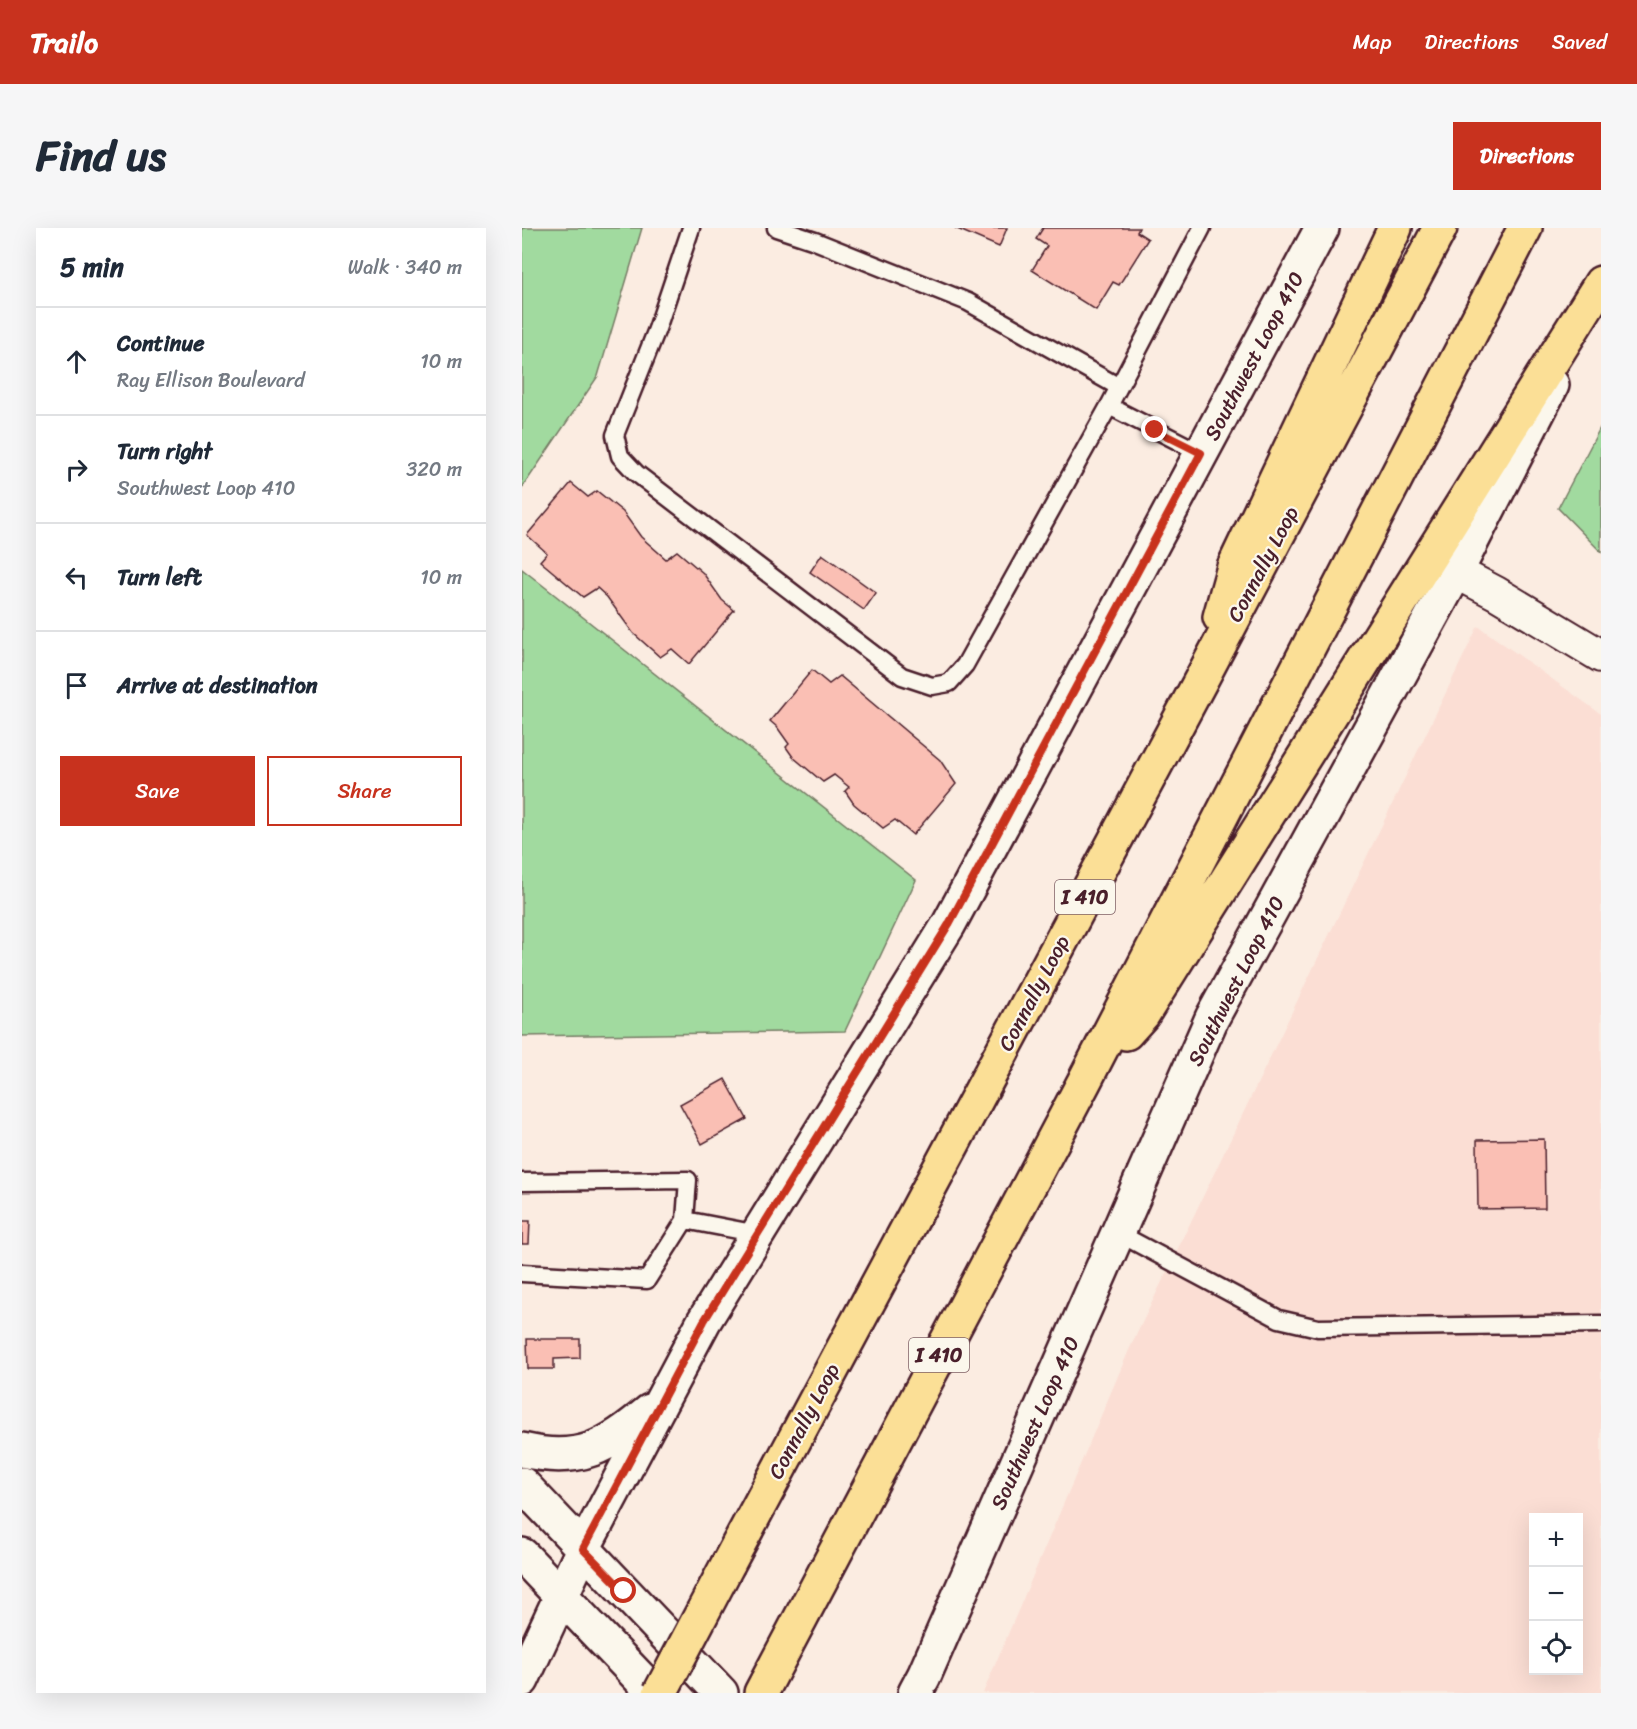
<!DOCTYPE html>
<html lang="en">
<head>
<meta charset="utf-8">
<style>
  body { margin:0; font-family:Sriracha,sans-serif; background:#f6f6f7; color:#1f2937 }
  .controls { position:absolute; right:18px; bottom:18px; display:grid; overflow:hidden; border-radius:0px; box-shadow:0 6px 24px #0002 }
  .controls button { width:54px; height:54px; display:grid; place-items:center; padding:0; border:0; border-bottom:2px solid #e0e1e3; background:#fff; color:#1f2937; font:30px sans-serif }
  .stop { position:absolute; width:18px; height:18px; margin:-14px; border:4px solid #c8321e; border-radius:50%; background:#fff }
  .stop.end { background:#c8321e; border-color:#fff; box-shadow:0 2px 6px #0008 }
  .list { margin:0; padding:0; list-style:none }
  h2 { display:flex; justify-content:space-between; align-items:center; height:78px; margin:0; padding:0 24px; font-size:26px }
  h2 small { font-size:20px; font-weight:400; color:#747a83 }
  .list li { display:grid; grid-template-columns:39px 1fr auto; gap:18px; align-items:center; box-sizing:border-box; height:108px; padding:0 24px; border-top:2px solid #e0e1e3 }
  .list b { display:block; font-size:22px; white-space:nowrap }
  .list p { margin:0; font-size:20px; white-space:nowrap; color:#747a83 }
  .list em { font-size:20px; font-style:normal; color:#747a83 }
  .actions { display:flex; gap:12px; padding:18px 24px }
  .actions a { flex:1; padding:14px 0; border:2px solid #c8321e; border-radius:0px; text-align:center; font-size:21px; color:#c8321e }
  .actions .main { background:#c8321e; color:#fff }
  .icon { flex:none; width:33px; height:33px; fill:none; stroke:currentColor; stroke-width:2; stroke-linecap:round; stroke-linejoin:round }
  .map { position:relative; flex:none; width:1079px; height:1465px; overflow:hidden; border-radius:0px }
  header { display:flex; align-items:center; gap:36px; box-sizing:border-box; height:84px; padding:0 30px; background:#c8321e; color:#fff }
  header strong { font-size:28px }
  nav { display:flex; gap:33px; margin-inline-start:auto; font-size:21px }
  .intro { display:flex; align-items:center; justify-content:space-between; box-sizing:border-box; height:144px; padding:0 36px }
  h1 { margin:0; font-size:42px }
  .button { padding:15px 27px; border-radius:0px; background:#c8321e; color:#fff; font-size:21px; font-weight:700 }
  main { display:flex; gap:36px; padding:0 36px }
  aside { flex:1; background:#fff; border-radius:0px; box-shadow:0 6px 24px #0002 }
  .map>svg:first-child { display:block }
  .built { fill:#fbded4; fill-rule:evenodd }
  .green { fill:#a1da9f; stroke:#767c65; stroke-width:1.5 }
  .building { fill:#fabfb4; stroke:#4a1f2b; stroke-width:1.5 }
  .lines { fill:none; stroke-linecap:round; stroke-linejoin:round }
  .lane-casing { stroke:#4a1f2b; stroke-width:21 }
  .street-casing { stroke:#4a1f2b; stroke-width:36 }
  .secondary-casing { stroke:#4a1f2b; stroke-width:38 }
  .highway-casing { stroke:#4a1f2b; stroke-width:38 }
  .lane { stroke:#fbf7ec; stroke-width:16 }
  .street { stroke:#fbf7ec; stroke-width:32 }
  .secondary { stroke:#fbf7ec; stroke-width:33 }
  .highway { stroke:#fbdf96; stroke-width:33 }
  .highway-bridge-casing { stroke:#4a1f2b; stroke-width:38; stroke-linecap:butt }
  .highway-bridge { stroke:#fbdf96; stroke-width:33 }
  .route { stroke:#c8321e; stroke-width:8 }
  .labels { text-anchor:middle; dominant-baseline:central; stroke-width:4.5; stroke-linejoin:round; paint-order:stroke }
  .shield { fill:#fbf7ec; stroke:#7f6065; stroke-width:1.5 }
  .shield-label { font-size:20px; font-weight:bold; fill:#4a1f2b }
  .street-label { font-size:21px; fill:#4a1f2b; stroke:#fbf7ec }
</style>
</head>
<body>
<header>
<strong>Trailo</strong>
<nav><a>Map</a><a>Directions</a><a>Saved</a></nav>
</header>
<div class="intro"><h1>Find us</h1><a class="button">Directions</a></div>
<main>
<aside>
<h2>5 min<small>Walk · 340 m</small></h2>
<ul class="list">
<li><svg class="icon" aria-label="ahead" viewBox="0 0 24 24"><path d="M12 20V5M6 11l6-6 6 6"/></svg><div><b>Continue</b><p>Ray Ellison Boulevard</p></div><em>10 m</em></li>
<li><svg class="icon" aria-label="right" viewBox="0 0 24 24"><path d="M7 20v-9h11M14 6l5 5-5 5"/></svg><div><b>Turn right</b><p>Southwest Loop 410</p></div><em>320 m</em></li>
<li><svg class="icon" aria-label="left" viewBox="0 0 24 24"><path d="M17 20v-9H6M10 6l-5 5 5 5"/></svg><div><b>Turn left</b></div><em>10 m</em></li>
<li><svg class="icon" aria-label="arrive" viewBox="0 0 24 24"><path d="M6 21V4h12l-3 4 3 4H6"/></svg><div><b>Arrive at destination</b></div></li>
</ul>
<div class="actions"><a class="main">Save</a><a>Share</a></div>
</aside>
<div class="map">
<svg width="1079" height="1465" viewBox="0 0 1079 1465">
  <rect width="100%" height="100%" fill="#fbece1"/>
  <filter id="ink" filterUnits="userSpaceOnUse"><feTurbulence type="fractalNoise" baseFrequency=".0167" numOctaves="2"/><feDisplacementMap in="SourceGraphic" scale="12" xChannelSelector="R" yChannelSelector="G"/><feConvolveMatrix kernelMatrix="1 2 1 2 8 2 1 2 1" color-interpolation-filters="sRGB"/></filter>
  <g filter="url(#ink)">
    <path class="built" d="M956,398L1079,486V1465H461L607,1122ZM1011,1290H1056V1442H1011Z"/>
    <path class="green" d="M0,0H120L76,148L0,260Z
      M1079,198V324L1036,280Z
      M0,341L394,652L323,803L0,808Z"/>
    <path class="building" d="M433,0H485L477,19Z
      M521,0H617L615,4L626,11L597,57L591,54L574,82L510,42L525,18L514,11Z
      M49,255L66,269L75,263L101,284L119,309L144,331L155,323L181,345L200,372L212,382L167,436L150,421L138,429L111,405L85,369L75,360L61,369L18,333L25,325L5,307Z
      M300,326L354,365L342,382L288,344Z
      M290,442L307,456L318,448L418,532L434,556L391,607L373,592L361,600L332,576L323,563L327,559L312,547L301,554L271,529L264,519L267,516L255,499L248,493Z
      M203,851L225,891L180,916L158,876Z
      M1022,911L1023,980L956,981L955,912Z
      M0,993H8L7,1016H0Z
      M5,1111H58V1130L32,1131V1141H6Z"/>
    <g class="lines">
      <g class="lane-casing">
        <path id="lane" d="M169,0L135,101L93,207L98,228L114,245L380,448L410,458L427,455L443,437L587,178L680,0
          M254,0L293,13L446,74L597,159
          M587,178L679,225
          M0,954L166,952L163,992
          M596,1005L757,1091L796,1100L1079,1096
          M0,1045L125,1052L163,992L236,1006"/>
      </g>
      <g class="street-casing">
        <path id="street" d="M934,344L974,365L1079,428"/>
      </g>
      <g class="secondary-casing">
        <path id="secondary" d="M0,1222C59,1236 84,1219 128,1183
          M0,1256L199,1465
          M0,1327L132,1465
          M0,1452L61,1321L182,1093L427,696L800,0
          M393,1465L402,1448L690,790L934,344L1030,157"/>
      </g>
      <g class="highway-casing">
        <path id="highway" d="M698,389L712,339L873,0
          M604,805L621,786L1079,55
          M206,1336L680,450L918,0
          M239,1465L562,854L1003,0"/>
      </g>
      <use href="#lane" class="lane"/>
      <use href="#street" class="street"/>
      <use href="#secondary" class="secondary"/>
      <use href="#highway" class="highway"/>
      <g class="highway-bridge-casing">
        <path id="highway-bridge" d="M138,1465L206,1336"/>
      </g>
      <use href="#highway-bridge" class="highway-bridge"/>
    </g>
  </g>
  <g class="lines" filter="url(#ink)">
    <path class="route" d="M102,1363L61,1321L182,1093L427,696L679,225L633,202"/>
  </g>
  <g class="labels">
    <g class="shield">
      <rect x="533" y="652" width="60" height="34" rx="4.5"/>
      <rect x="387" y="1110" width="60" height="34" rx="4.5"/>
    </g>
    <g class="shield-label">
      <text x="563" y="669">I 410</text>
      <text x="417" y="1127">I 410</text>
    </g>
    <g class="street-label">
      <text transform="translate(732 128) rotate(-62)">Southwest Loop 410</text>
      <text transform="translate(741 336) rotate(-62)">Connally Loop</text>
      <text transform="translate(714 753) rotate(-63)">Southwest Loop 410</text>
      <text transform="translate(512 765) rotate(-62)">Connally Loop</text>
      <text transform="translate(282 1193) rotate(-62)">Connally Loop</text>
      <text transform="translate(513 1195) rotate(-66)">Southwest Loop 410</text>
    </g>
  </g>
</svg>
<div class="controls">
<button>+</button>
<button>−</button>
<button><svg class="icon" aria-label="locate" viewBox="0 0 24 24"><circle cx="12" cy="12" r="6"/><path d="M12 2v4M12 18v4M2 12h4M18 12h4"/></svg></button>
</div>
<div class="stop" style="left:102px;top:1363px"></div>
<div class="stop end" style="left:633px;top:202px"></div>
</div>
</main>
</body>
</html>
